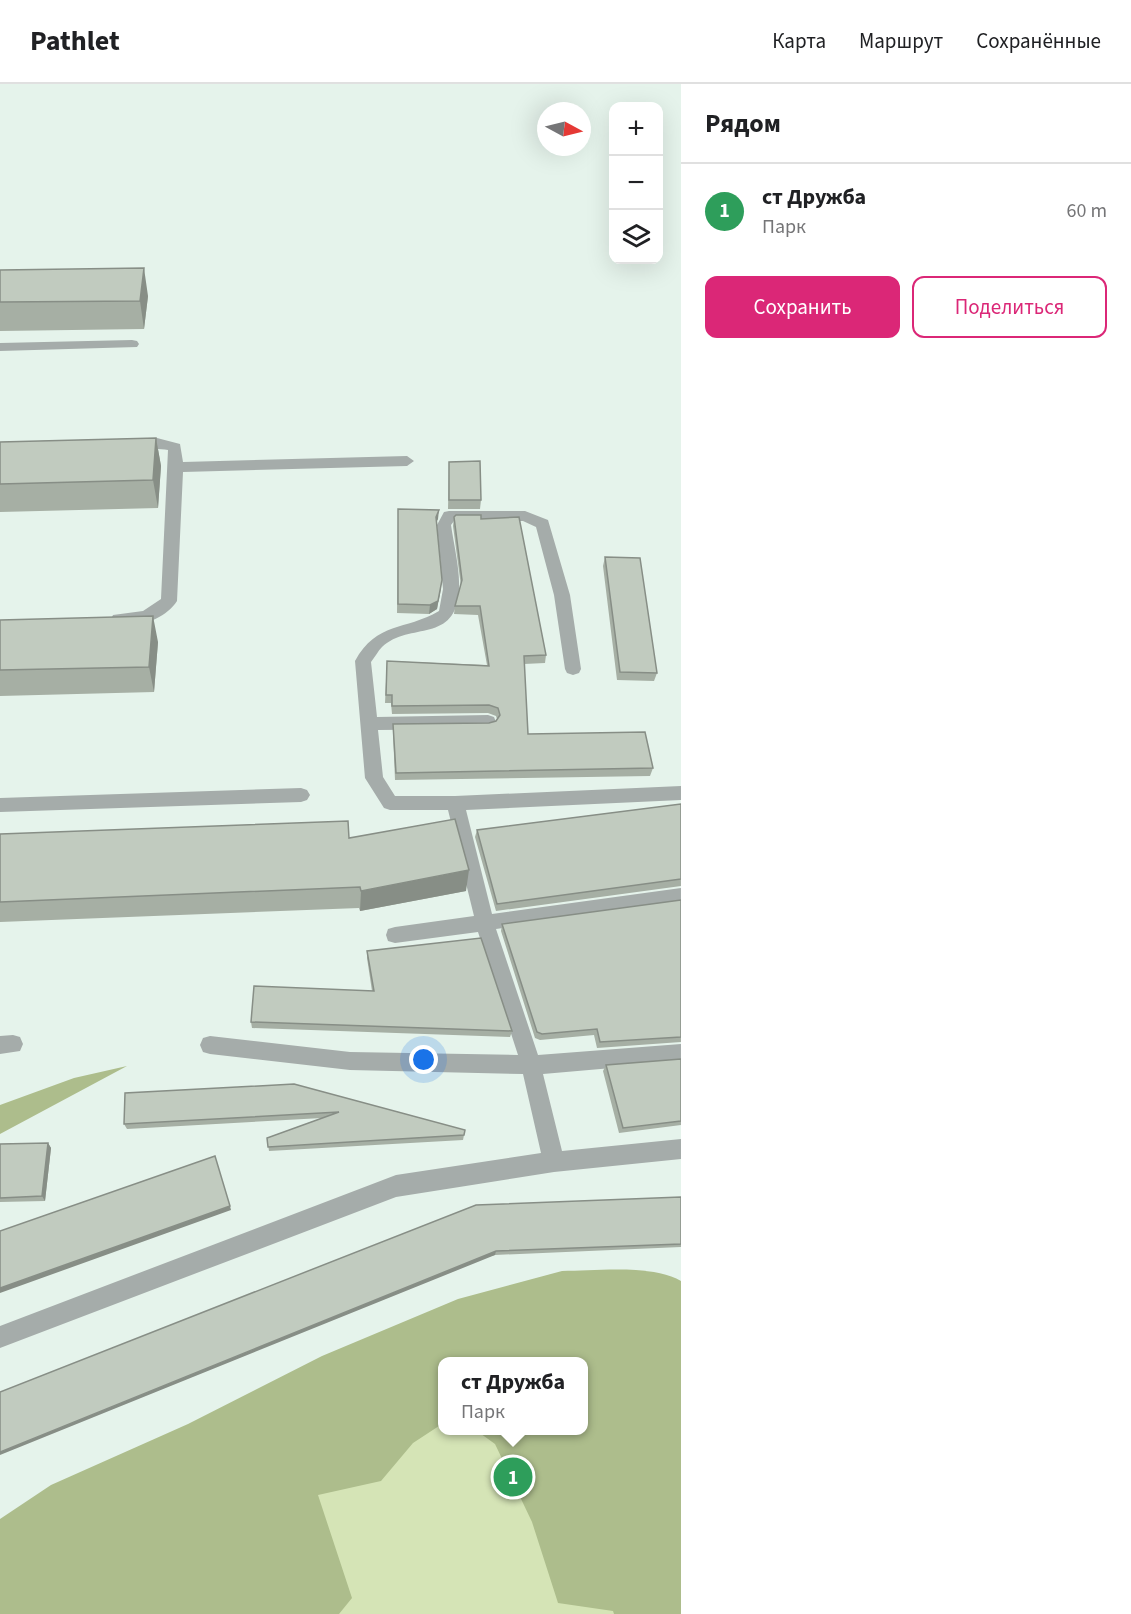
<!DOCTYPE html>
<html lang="ru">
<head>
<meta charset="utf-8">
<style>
  body { margin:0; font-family:"Source Sans 3",sans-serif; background:#f6f6f6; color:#202124 }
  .controls { position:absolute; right:18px; top:18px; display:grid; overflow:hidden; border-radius:12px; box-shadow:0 6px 24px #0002 }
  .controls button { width:54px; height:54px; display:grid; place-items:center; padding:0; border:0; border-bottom:2px solid #e0e0e0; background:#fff; color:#202124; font:30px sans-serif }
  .compass { position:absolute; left:537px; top:18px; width:54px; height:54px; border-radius:50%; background:#fff; box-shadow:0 6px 24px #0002; rotate:97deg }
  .you { position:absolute; left:424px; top:976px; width:21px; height:21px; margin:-15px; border:4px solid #fff; border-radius:50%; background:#1a73e8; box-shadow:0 0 0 9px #1a73e833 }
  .badge { display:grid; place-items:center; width:39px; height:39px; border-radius:50%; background:#db2777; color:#fff; font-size:20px; font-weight:700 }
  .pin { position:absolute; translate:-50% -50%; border:3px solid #fff; box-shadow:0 2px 6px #0006 }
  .popup { position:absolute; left:438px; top:1273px; width:150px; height:78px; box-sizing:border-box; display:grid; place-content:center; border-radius:12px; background:#fff; filter:drop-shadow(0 2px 4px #0005); font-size:20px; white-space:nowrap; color:#757577 }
  .popup b { font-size:22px; color:#202124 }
  .popup::after { content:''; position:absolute; left:50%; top:100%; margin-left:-12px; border:12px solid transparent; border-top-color:#fff }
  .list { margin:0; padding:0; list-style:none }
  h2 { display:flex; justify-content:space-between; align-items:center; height:78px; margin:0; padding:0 24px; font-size:26px }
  h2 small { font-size:20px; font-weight:400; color:#757577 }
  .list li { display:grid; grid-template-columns:39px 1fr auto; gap:18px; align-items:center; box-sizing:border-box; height:96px; padding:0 24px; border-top:2px solid #e0e0e0 }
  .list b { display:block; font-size:22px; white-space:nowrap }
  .list p { margin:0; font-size:20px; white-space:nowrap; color:#757577 }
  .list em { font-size:20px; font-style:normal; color:#757577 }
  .actions { display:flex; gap:12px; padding:18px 24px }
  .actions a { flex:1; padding:14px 0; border:2px solid #db2777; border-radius:12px; text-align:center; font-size:21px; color:#db2777 }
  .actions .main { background:#db2777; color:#fff }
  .icon { flex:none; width:33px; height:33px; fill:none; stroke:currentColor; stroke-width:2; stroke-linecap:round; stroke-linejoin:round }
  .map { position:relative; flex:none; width:681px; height:1530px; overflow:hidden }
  header { display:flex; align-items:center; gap:36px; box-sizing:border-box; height:84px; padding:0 30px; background:#fff; border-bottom:2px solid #e0e0e0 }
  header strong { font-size:28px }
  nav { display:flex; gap:33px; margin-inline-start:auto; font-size:21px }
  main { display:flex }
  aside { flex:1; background:#fff }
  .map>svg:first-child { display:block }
  .green { fill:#d5e4b6 }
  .forest { fill:#adbd8c }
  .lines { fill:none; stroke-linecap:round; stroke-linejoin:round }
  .service { fill:#a5acaa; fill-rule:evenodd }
  .wall { fill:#a6afa4 }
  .shaded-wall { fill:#878e86 }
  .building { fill:#c1cbbf; stroke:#878e86; stroke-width:1.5 }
</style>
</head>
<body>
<header>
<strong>Pathlet</strong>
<nav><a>Карта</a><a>Маршрут</a><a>Сохранённые</a></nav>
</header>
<main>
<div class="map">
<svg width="681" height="1530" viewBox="0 0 681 1530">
  <rect width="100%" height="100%" fill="#e5f3eb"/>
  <path class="green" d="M590,1257L681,1530H100L442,1339V1346H584V1278Z"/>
  <path class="forest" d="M127,982L0,1050V1021L74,994Z
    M562,1187C595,1187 653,1180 681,1197V1530H614L613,1527L558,1519L532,1438L495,1360L477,1347L584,1346V1278H442V1340L413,1359L381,1397L318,1411L352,1514L339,1530H0V1435L51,1401L188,1340L322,1272L458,1215Z"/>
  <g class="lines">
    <path class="service" d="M132,256L137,257L139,260L137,263L0,267V259Z
      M157,354L180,360L183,378L407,372L414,377L407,382L183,388L177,517C165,536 134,546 113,539L111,535L113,531L143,527L161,515L168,366C156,363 136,368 128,360L135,355Z
      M449,427H525L548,436L570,511L581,585L579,589L573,591L567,589L565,585L554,511L536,443L523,437H454L451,441C454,462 460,485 459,505C456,561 410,537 382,563C378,567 375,573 371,578L377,633L488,631L494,633L496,638L494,643L488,645L378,646L383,693L395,712H455L681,702V716L466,726L492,830L681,804V820L496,845L538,971L681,960V978L543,990L562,1067L681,1055V1075L554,1088L396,1113L0,1264V1242L396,1091L541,1069L523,990L350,986L210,970L203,968L200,961L203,954L210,952L350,968L518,971L478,848L395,859L388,857L386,851L388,845L395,843L474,832L448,726H390L384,724L365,694L355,577C377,537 405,547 439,527L443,505L437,441L444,428Z
      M301,704L307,706L310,711L307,716L301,718L0,728V714Z
      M13,951L20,953L23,960L20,967L0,970V952Z"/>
  </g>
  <path class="wall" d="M0,186L148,212L144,245L0,247Z
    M156,354L161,382L158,424L0,428V358Z
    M449,378L481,416L480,425H448Z
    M454,433L481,435L546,571L545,579L524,580L528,650L653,684L650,692L395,696L393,648V640L489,639L496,637L497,635L496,632L488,629L392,630L391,619H385L387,577L487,581L478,531L454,530L455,522L461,502L453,442Z
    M398,434L438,435L436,438L441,505L437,525L429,530L397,529Z
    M605,473L657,589L654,597L617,596L603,482Z
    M0,536L158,558L154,608L0,612Z
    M681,720V802L496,827L475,753L477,746Z
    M0,750L349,754L466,807L360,827L359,824L0,838Z
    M681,816V958L597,964L594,951L540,956L535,954L501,847L502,840Z
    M367,867L512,947L510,953L252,944L251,938L372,907L367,874Z
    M681,975V1041L619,1049L603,987L606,981Z
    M294,1000L464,1051L463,1056L269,1067L267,1054L322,1034L127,1045L124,1040Z
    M48,1059L51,1064L45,1117L0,1118V1060Z
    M681,1113V1163L495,1171L0,1308Z"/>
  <path class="shaded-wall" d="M144,184L148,212L144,245L140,217Z
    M156,354L161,382L158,424L153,396Z
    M439,426L438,435L435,441L436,433Z
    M442,496L437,525L429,530L430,521Z
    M153,532L158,558L154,608L149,583Z
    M469,786L466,807L360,827L361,807Z
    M48,1059L51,1064L45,1117L42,1112Z
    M230,1122L231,1126L0,1209V1204Z
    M496,1167L495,1171L0,1371V1368Z"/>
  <path class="building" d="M144,184L140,217L0,218V186Z
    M156,354L153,396L0,400V358Z
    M480,377L481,416H449V378Z
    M398,425L439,426L436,433L442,496L438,517L430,521L398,520Z
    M456,431H481V435L519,433L546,571L524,572L528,650L645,648L653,684L396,689L393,640L489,639L496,637L500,631L498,624L489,621L392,622V611H386L387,577L489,582L480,522H455L462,496L454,433Z
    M605,473L640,474L657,589L620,588Z
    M153,532L149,583L0,586V536Z
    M681,720V795L497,820L477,746Z
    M455,735L469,786L361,807L360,803L0,818V750L348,737L349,754Z
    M681,816V953L600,958L597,945L542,950L537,948L502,840Z
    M481,854L512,947L251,938L254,902L374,907L367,867Z
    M681,975V1037L623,1044L606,981Z
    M294,1000L465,1046L464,1051L268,1063L267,1054L339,1028L124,1040L125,1009Z
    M48,1059L42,1112L0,1114V1060Z
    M215,1072L230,1122L0,1204V1147Z
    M681,1113V1160L496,1167L0,1368V1308L476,1121Z"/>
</svg>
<div class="controls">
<button>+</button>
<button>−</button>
<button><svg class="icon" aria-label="layers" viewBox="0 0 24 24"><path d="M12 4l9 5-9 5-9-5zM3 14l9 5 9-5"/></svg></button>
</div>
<svg class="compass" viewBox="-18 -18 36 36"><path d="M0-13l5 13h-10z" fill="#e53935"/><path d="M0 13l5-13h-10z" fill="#757577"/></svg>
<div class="you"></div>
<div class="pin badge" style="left:513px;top:1393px;background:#2e9e5b">1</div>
<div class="popup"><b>ст Дружба</b>Парк</div>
</div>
<aside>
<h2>Рядом<small></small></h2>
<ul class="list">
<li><span class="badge" style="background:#2e9e5b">1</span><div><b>ст Дружба</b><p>Парк</p></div><em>60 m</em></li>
</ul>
<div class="actions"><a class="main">Сохранить</a><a>Поделиться</a></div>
</aside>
</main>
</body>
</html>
